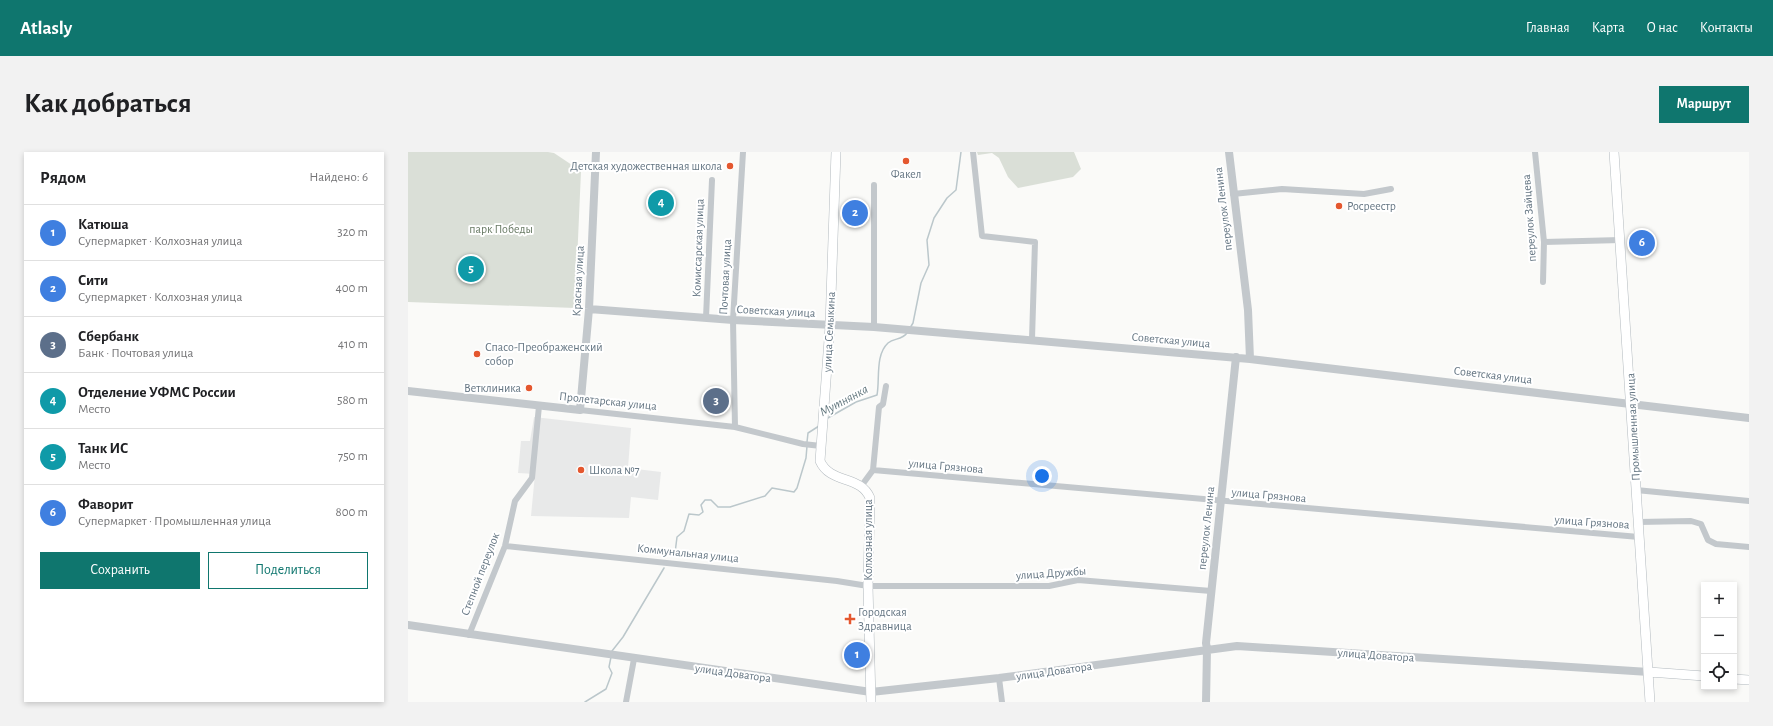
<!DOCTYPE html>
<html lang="ru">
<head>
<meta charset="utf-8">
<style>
  body { margin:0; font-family:"Alegreya Sans",sans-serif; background:#f2f2f2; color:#202124 }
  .controls { position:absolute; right:12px; bottom:12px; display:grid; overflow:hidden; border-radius:0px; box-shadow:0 2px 6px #0003 }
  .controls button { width:36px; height:36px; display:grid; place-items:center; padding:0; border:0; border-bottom:1px solid #e0e0e0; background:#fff; color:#202124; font:20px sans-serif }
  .you { position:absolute; left:634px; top:324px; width:14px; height:14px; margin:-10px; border:3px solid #fff; border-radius:50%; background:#1a73e8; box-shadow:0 0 0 6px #1a73e833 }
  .badge { display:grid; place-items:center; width:26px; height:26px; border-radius:50%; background:#0f766e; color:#fff; font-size:13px; font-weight:700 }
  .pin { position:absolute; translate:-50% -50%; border:2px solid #fff; box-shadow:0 1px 4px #0006 }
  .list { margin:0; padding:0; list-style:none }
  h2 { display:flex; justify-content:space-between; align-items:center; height:52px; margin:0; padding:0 16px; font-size:17px }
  h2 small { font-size:13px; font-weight:400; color:#757577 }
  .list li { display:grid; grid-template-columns:26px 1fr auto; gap:12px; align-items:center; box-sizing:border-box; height:56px; padding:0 16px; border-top:1px solid #e0e0e0 }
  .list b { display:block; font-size:15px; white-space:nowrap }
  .list p { margin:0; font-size:13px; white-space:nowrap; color:#757577 }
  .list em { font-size:13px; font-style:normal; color:#757577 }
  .actions { display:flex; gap:8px; padding:12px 16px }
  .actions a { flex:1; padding:9px 0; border:1px solid #0f766e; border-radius:0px; text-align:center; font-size:14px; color:#0f766e }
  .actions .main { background:#0f766e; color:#fff }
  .icon { flex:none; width:22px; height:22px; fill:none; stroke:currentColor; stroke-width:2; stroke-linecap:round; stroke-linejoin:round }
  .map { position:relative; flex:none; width:1341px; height:550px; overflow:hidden; border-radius:0px }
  header { display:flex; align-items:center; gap:24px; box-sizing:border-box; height:56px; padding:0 20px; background:#0f766e; color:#fff }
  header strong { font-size:19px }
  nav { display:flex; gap:22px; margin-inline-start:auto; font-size:14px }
  .intro { display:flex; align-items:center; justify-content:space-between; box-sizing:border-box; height:96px; padding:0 24px }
  h1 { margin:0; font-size:28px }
  .button { padding:10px 18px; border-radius:0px; background:#0f766e; color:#fff; font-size:14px; font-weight:700 }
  main { display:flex; gap:24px; padding:0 24px }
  aside { flex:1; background:#fff; border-radius:0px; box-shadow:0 2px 6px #0003 }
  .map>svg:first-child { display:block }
  .built { fill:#e8e9e9 }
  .green { fill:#dadfd7 }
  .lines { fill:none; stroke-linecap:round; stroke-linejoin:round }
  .stream { stroke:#bbc7cb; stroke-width:1.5 }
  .secondary-casing { stroke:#b3babf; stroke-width:10 }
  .minor { stroke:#c3c8cc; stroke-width:6 }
  .tertiary { stroke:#c3c8cc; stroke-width:8 }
  .secondary { stroke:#fff; stroke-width:9 }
  .poi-dot { fill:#e4572e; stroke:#fff; stroke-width:1.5 }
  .labels { text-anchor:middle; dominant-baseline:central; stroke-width:4; stroke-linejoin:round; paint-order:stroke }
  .poi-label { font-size:12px; fill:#657683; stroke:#fff; text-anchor:start }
  .street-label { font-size:12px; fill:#657683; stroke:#fff }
  .park-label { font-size:12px; fill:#687a64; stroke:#fff }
  .water-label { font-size:13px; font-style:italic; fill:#60757c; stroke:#fff }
</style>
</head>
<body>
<header>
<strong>Atlasly</strong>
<nav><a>Главная</a><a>Карта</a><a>О нас</a><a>Контакты</a></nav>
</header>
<div class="intro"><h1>Как добраться</h1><a class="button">Маршрут</a></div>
<main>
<aside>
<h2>Рядом<small>Найдено: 6</small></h2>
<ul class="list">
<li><span class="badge" style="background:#3f7fe0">1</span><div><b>Катюша</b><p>Супермаркет · Колхозная улица</p></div><em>320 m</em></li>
<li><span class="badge" style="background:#3f7fe0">2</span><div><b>Сити</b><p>Супермаркет · Колхозная улица</p></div><em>400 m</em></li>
<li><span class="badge" style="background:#5c6f8a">3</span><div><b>Сбербанк</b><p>Банк · Почтовая улица</p></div><em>410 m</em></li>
<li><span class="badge" style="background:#0f9aa8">4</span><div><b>Отделение УФМС России</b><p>Место</p></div><em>580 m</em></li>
<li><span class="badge" style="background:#0f9aa8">5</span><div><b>Танк ИС</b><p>Место</p></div><em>750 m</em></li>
<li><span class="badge" style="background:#3f7fe0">6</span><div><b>Фаворит</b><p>Супермаркет · Промышленная улица</p></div><em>800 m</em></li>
</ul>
<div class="actions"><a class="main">Сохранить</a><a>Поделиться</a></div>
</aside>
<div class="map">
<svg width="1341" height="550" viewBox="0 0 1341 550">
  <rect width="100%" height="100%" fill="#fafaf8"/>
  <path class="built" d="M126,265L223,276L220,316L253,320L250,348L223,345L221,366L123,364L127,322L110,321L113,289H122Z"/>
  <path class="green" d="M0,0H140L146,1L173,19L167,156L0,150Z
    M569,0H666L673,17L665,25L610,36L600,25L591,6L584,1L570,3Z"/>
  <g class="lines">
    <path class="stream" d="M502,176L505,171L513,131L521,113L519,88L526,66L539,46L548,38L553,0
      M418,267L448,250L469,243C472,227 467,203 480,191C486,186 494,188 499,181
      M399,290L400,281L411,274
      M267,401L269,385L276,379L281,362L291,363L295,360L293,353L297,348H303L310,355H322L357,344L364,336L386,340L389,336L398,306L399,294
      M204,499L215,485L256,416
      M177,550L198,537L204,521L201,515L203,505"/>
    <g class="secondary-casing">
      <path id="secondary" d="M428,0L422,174L412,309C422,332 453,323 462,346L460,434L463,550
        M1206,0L1242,550
        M1241,520L1296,524
        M1326,527L1341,528"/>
    </g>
    <path class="minor" d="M565,0L574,84L627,90L624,187
      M1127,0L1136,90L1135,130
      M825,42L874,37L956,42L983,37
      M1136,90L1213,88
      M298,166L304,28
      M466,175V33
      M172,258L327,275L395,292L413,294
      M327,275L325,168L335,0
      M465,318L1231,385
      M454,333L465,318L471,255L475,252L478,234
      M1228,338L1341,349
      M1231,370L1283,369L1293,372L1300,388L1308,392L1341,395
      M97,394L429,429L460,434H641L670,428L803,439
      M61,483L97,394L107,349L124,326L131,254
      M591,526L594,550
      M218,550L226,507"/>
    <path class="tertiary" d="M821,0L840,158L842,207
      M181,157L325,168L466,175L842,207L1341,266
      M0,239L172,258L181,157L188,0
      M0,473L463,540L591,526L829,494L1241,520
      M798,550L799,497L798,491L828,205"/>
    <use href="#secondary" class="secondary"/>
  </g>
  <g class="poi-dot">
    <circle cx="498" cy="9" r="4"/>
    <circle cx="322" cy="14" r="4"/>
    <circle cx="931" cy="54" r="4"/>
    <circle cx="69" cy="202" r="4"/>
    <circle cx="121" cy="236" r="4"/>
    <circle cx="173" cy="318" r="4"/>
    <path d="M440 461h4v4h4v4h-4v4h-4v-4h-4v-4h4z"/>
  </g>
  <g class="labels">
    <g class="poi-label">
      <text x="314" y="14" text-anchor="end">Детская художественная школа</text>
      <text x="498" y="22" text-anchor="middle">Факел</text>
      <text x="939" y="54">Росреестр</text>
      <text x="77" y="195">Спасо-Преображенский<tspan x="77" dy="14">собор</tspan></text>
      <text x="113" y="236" text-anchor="end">Ветклиника</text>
      <text x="181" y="318">Школа №7</text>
      <text x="450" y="460">Городская<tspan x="450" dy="14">Здравница</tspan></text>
    </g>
    <g class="street-label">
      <text transform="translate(815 57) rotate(-97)">переулок Ленина</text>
      <text transform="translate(1121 66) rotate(-94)">переулок Зайцева</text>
      <text transform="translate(290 96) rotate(-88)">Комиссарская улица</text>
      <text transform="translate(317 125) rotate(-87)">Почтовая улица</text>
      <text transform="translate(170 129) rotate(-87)">Красная улица</text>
      <text transform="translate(368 159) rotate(3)">Советская улица</text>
      <text transform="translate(421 180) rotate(-87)">улица Семыкина</text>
      <text transform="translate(763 188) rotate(5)">Советская улица</text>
      <text transform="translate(1085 223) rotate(7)">Советская улица</text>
      <text transform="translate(200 249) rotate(6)">Пролетарская улица</text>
      <text transform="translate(1225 275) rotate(-93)">Промышленная улица</text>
      <text transform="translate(538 314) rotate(5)">улица Грязнова</text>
      <text transform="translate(861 343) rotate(5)">улица Грязнова</text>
      <text transform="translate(1184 370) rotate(4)">улица Грязнова</text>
      <text transform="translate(798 376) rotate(-84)">переулок Ленина</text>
      <text transform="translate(460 388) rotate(-90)">Колхозная улица</text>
      <text transform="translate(280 401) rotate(6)">Коммунальная улица</text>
      <text transform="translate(643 421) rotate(-4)">улица Дружбы</text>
      <text transform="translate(72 422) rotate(-69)">Степной переулок</text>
      <text transform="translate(968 503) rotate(4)">улица Доватора</text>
      <text transform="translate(646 519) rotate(-8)">улица Доватора</text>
      <text transform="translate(325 521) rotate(8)">улица Доватора</text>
    </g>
    <g class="park-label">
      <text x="93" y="77">парк Победы</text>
    </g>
    <g class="water-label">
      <text transform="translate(436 249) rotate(-28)">Мутнянка</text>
    </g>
  </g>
</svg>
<div class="controls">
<button>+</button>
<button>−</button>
<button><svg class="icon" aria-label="locate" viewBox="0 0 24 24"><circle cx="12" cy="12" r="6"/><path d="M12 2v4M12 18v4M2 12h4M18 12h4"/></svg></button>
</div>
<div class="you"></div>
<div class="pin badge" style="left:449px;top:503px;background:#3f7fe0">1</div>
<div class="pin badge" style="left:447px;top:61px;background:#3f7fe0">2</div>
<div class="pin badge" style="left:308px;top:249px;background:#5c6f8a">3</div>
<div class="pin badge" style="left:253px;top:51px;background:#0f9aa8">4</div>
<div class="pin badge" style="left:63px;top:117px;background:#0f9aa8">5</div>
<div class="pin badge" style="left:1234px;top:91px;background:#3f7fe0">6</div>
</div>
</main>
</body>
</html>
